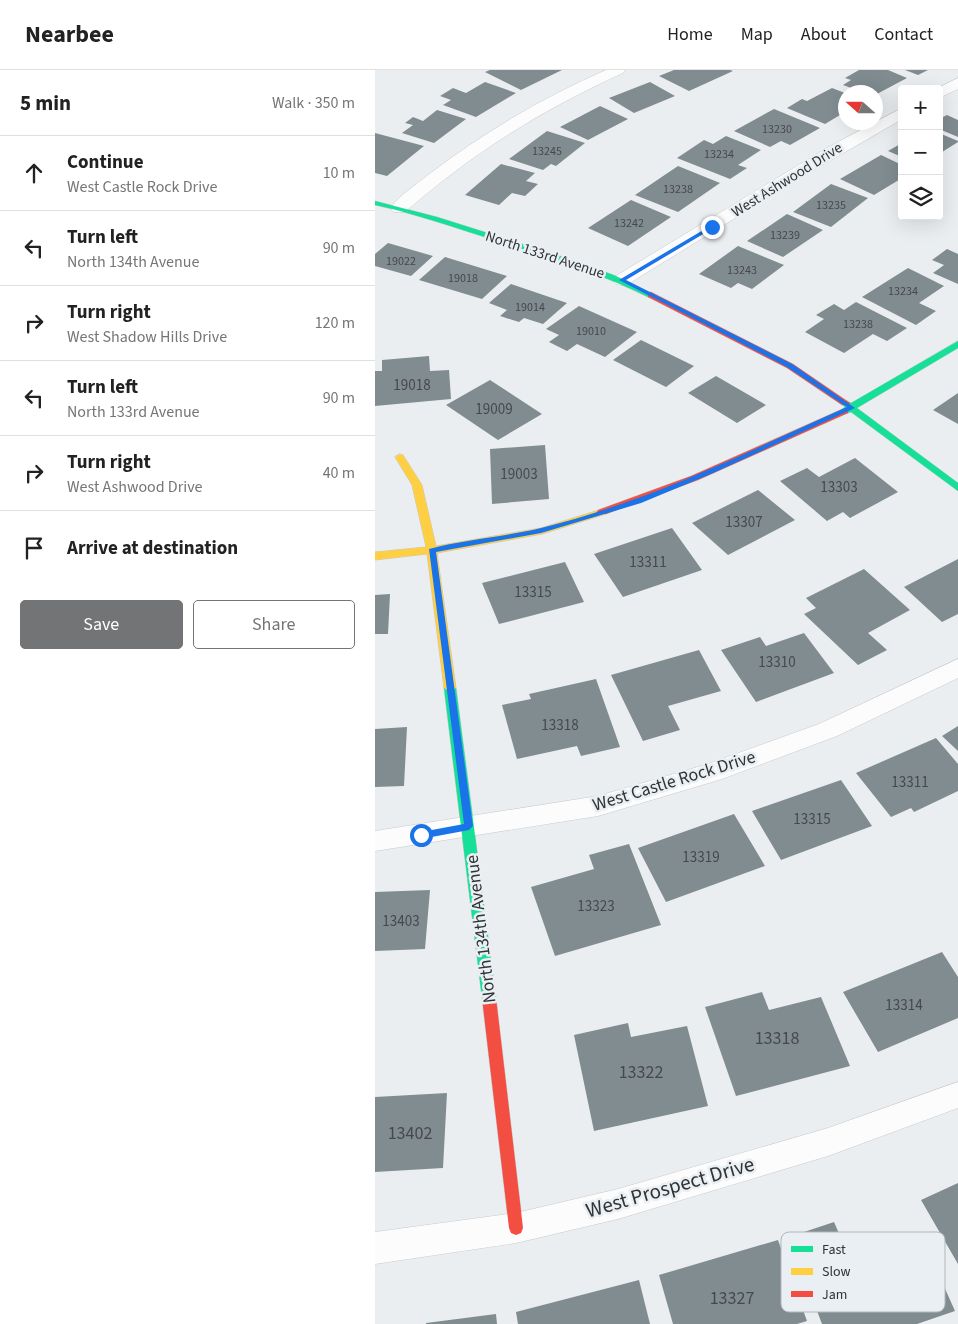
<!DOCTYPE html>
<html lang="en">
<head>
<meta charset="utf-8">
<style>
  body { margin:0; font-family:"Source Sans 3",sans-serif; background:#f2f2f2; color:#222 }
  .controls { position:absolute; right:15px; top:15px; display:grid; overflow:hidden; border-radius:5px; box-shadow:0 5px 20px #0002 }
  .controls button { width:45px; height:45px; display:grid; place-items:center; padding:0; border:0; border-bottom:1px solid #e0e0e0; background:#fff; color:#222; font:25px sans-serif }
  .compass { position:absolute; left:463px; top:15px; width:45px; height:45px; border-radius:50%; background:#fff; box-shadow:0 5px 20px #0002; rotate:291deg }
  .stop { position:absolute; width:15px; height:15px; margin:-11px; border:4px solid #1a73e8; border-radius:50%; background:#fff }
  .stop.end { background:#1a73e8; border-color:#fff; box-shadow:0 1px 5px #0008 }
  .list { margin:0; padding:0; list-style:none }
  h2 { display:flex; justify-content:space-between; align-items:center; height:65px; margin:0; padding:0 20px; font-size:21px }
  h2 small { font-size:16px; font-weight:400; color:#767676 }
  .list li { display:grid; grid-template-columns:32px 1fr auto; gap:15px; align-items:center; box-sizing:border-box; height:75px; padding:0 20px; border-top:1px solid #e0e0e0 }
  .list b { display:block; font-size:19px; white-space:nowrap }
  .list p { margin:0; font-size:16px; white-space:nowrap; color:#767676 }
  .list em { font-size:16px; font-style:normal; color:#767676 }
  .actions { display:flex; gap:10px; padding:15px 20px }
  .actions a { flex:1; padding:11px 0; border:1px solid #727476; border-radius:5px; text-align:center; font-size:18px; color:#727476 }
  .actions .main { background:#727476; color:#fff }
  .icon { flex:none; width:28px; height:28px; fill:none; stroke:currentColor; stroke-width:2; stroke-linecap:round; stroke-linejoin:round }
  .map { position:relative; flex:none; width:583px; height:1254px; overflow:hidden }
  header { display:flex; align-items:center; gap:30px; box-sizing:border-box; height:70px; padding:0 25px; background:#fff; border-bottom:1px solid #e0e0e0 }
  header strong { font-size:24px }
  nav { display:flex; gap:28px; margin-inline-start:auto; font-size:18px }
  main { display:flex }
  aside { flex:1; background:#fff }
  .map>svg:first-child { display:block }
  .building { fill:#818c91 }
  .lines { fill:none; stroke-linecap:round; stroke-linejoin:round }
  .street-casing { stroke:#c7c9ca; stroke-width:1 }
  .fast-casing { stroke:#c7c9ca; stroke-width:1 }
  .slow-casing { stroke:#c7c9ca; stroke-width:1 }
  .jam-casing { stroke:#c7c9ca; stroke-width:1 }
  .street { fill:#fcfcfd; fill-rule:evenodd }
  .fast { fill:#16e098; fill-rule:evenodd }
  .slow { fill:#ffcf43; fill-rule:evenodd }
  .jam { fill:#f24e42; fill-rule:evenodd }
  .route { fill:#1a73e8 }
  .labels { text-anchor:middle; dominant-baseline:central; stroke-width:5; stroke-linejoin:round; paint-order:stroke }
  .far-number-label { font-size:12px; fill:#45494c }
  .far-street-label { font-size:15px; fill:#313335; stroke:#e9eff2 }
  .number-label { font-size:15px; fill:#45494c }
  .street-label { font-size:18px; fill:#313335; stroke:#e9eff2 }
  .near-number-label { font-size:18px; fill:#45494c }
  .near-street-label { font-size:21px; fill:#313335; stroke:#e9eff2 }
  .key { fill:#e9eff2; stroke:#b2b7b9; stroke-width:1 }
  .key-label { font-size:14px; fill:#313335 }
</style>
</head>
<body>
<header>
<strong>Nearbee</strong>
<nav><a>Home</a><a>Map</a><a>About</a><a>Contact</a></nav>
</header>
<main>
<aside>
<h2>5 min<small>Walk · 350 m</small></h2>
<ul class="list">
<li><svg class="icon" aria-label="ahead" viewBox="0 0 24 24"><path d="M12 20V5M6 11l6-6 6 6"/></svg><div><b>Continue</b><p>West Castle Rock Drive</p></div><em>10 m</em></li>
<li><svg class="icon" aria-label="left" viewBox="0 0 24 24"><path d="M17 20v-9H6M10 6l-5 5 5 5"/></svg><div><b>Turn left</b><p>North 134th Avenue</p></div><em>90 m</em></li>
<li><svg class="icon" aria-label="right" viewBox="0 0 24 24"><path d="M7 20v-9h11M14 6l5 5-5 5"/></svg><div><b>Turn right</b><p>West Shadow Hills Drive</p></div><em>120 m</em></li>
<li><svg class="icon" aria-label="left" viewBox="0 0 24 24"><path d="M17 20v-9H6M10 6l-5 5 5 5"/></svg><div><b>Turn left</b><p>North 133rd Avenue</p></div><em>90 m</em></li>
<li><svg class="icon" aria-label="right" viewBox="0 0 24 24"><path d="M7 20v-9h11M14 6l5 5-5 5"/></svg><div><b>Turn right</b><p>West Ashwood Drive</p></div><em>40 m</em></li>
<li><svg class="icon" aria-label="arrive" viewBox="0 0 24 24"><path d="M6 21V4h12l-3 4 3 4H6"/></svg><div><b>Arrive at destination</b></div></li>
</ul>
<div class="actions"><a class="main">Save</a><a>Share</a></div>
</aside>
<div class="map">
<svg width="583" height="1254" viewBox="0 0 583 1254">
  <rect width="100%" height="100%" fill="#ebeef0"/>
  <path class="building" d="M115,0H187L146,20L110,2Z
    M299,0H355L358,1L314,21L284,6Z
    M484,0H513L532,8L500,25V22H487L468,15L476,10L470,8Z
    M530,0H553L543,5Z
    M110,12L141,23L101,47L68,35L76,30L65,26L78,18L91,23Z
    M275,12L300,26L259,43L234,28Z
    M457,18L470,23V42L450,54L412,38L427,29L432,31Z
    M225,36L253,49L213,70L185,57Z
    M399,39L445,58L415,75L406,71L395,77L359,61Z
    M62,40L91,49L59,73L27,63L38,55L30,53L38,47L48,51Z
    M572,45L583,50V67L564,59V49Z
    M172,61L210,73L181,96L176,94L168,100L134,89Z
    M0,63L49,76L12,106L0,103Z
    M564,63L583,71V72L564,84Z
    M351,66L386,80L363,95L372,98L355,109L302,88L329,70L338,74Z
    M527,73V87L513,81Z
    M506,85L527,95V108L499,125L465,109Z
    M126,94L160,103L151,111L163,114L150,126L137,123L124,135L90,125Z
    M303,96L345,113L303,142L260,125Z
    M456,114L493,128L456,157L418,142Z
    M256,130L296,147L253,176L213,158Z
    M412,144L448,160L408,187L372,171Z
    M13,173L58,186L36,206L0,196V184Z
    M363,176L409,195L377,219L363,213L356,218L324,204Z
    M572,179L583,184V214L558,203L569,195L557,190Z
    M70,187L132,206L107,229L44,210Z
    M533,198L569,216L544,233L561,241L541,255L487,227Z
    M136,214L192,233L168,254L149,248L144,252L125,246L132,240L114,233Z
    M481,232L532,258L512,271L498,264L469,283L430,262L449,249L441,245L459,234L469,240Z
    M204,236L262,262L230,287L202,274L192,281L174,272L184,265L171,259Z
    M266,270L319,296L291,317L238,290Z
    M54,286L55,301L74,300L76,329L0,336V301H7V290Z
    M341,306L391,335L362,353L313,323Z
    M115,310L167,344L123,370L71,335Z
    M583,323V354L558,340Z
    M170,375L174,429L117,434L115,379Z
    M480,388L523,422L475,448L468,442L452,451L405,411L432,398L444,407Z
    M383,420L420,450L353,485L317,453Z
    M297,458L327,500L248,527L219,484Z
    M583,489V544L567,552L529,517Z
    M190,492L209,532L124,554L107,513Z
    M489,499L535,540L493,563L512,580L483,595L429,544L441,538L431,528Z
    M15,524L13,564H0V525Z
    M429,563L459,603L381,632L346,580L385,567L391,576Z
    M324,580L346,621L293,636L305,660L268,671L236,605Z
    M221,609L245,677L206,686L202,676L142,689L127,635L156,629L154,624Z
    M583,656V681L567,666Z
    M32,657L29,716L0,717V659Z
    M561,668L583,694V721L539,742L536,738L516,747L481,703Z
    M466,710L497,756L406,790L377,741Z
    M359,744L390,796L291,832L263,778Z
    M254,774L286,855L180,886L156,817L219,799L214,785Z
    M55,820L50,879L0,881V822Z
    M567,882L583,907V948L503,982L468,922Z
    M387,922L394,940L446,927L475,996L361,1026L330,937Z
    M253,953L256,967L312,956L333,1036L219,1061L199,965Z
    M72,1023L68,1098L0,1102V1027Z
    M583,1113V1194L546,1130Z
    M459,1152L476,1191L547,1167L580,1241L542,1254H447L414,1167Z
    M403,1170L432,1251L422,1254H298L284,1205Z
    M264,1210L275,1254H143L141,1242Z
    M121,1244L122,1254H51V1253Z"/>
  <g class="lines">
    <g class="street-casing">
      <path id="street" d="M231,0H250L248,3C168,39 96,84 30,142H18L16,138C24,125 41,115 53,105C108,63 167,28 231,0Z
        M583,8V19L564,28V19H561Z
        M527,38V49L427,107L253,214L247,215L241,214L238,210L241,206L450,79Z
        M583,589V608L462,666L347,709L223,746L0,781V761L223,726L333,694L444,654Z
        M583,1012V1038L453,1086L243,1149L141,1173L0,1194V1162L141,1143L243,1119L453,1058Z"/>
    </g>
    <g class="fast-casing">
      <path id="fast" d="M0,131L62,147L201,191L241,206L280,225L276,228L273,227C224,203 173,187 122,171C81,158 41,144 0,135Z
        M583,271V278L482,338L583,413V421L476,342L470,344L465,341L470,337L465,333L467,331L470,330L476,333Z
        M75,614L81,618L121,928L119,932L114,934L109,932L107,928L69,618Z"/>
    </g>
    <g class="slow-casing">
      <path id="slow" d="M25,384L28,385L47,415L61,476L166,458L227,439L232,442L231,444L167,464L62,483L81,618L75,622L69,618L52,484L0,490V482L51,477L37,415L20,387Z"/>
    </g>
    <g class="jam-casing">
      <path id="jam" d="M276,222L418,294L475,333L473,335H467L412,298L273,227V223Z
        M470,338L473,339V343L323,410L231,444H223L222,442L223,440L316,406Z
        M114,922L119,924L121,928L148,1158L146,1163L141,1165L136,1163L134,1158L107,928L109,924Z"/>
    </g>
    <use href="#street" class="street"/>
    <use href="#fast" class="fast"/>
    <use href="#slow" class="slow"/>
    <use href="#jam" class="jam"/>
  </g>
  <path class="route" d="M335,156L340,157L251,210L417,294L480,338L338,403L266,433L166,463L61,482L98,756L94,760L46,769L43,768V763L46,762L89,754L54,479C91,469 129,467 166,458C273,432 372,382 472,337L412,297L244,210Z"/>
  <g class="labels">
    <g class="far-number-label">
      <text x="402" y="59">13230</text>
      <text x="172" y="81">13245</text>
      <text x="344" y="84">13234</text>
      <text x="303" y="119">13238</text>
      <text x="456" y="135">13235</text>
      <text x="254" y="153">13242</text>
      <text x="410" y="165">13239</text>
      <text x="26" y="191">19022</text>
      <text x="367" y="200">13243</text>
      <text x="88" y="208">19018</text>
      <text x="528" y="221">13234</text>
      <text x="155" y="237">19014</text>
      <text x="483" y="254">13238</text>
      <text x="216" y="261">19010</text>
    </g>
    <g class="far-street-label">
      <text transform="translate(412 110) rotate(-32)">West Ashwood Drive</text>
      <text transform="translate(170 185) rotate(18)">North 133rd Avenue</text>
    </g>
    <g class="number-label">
      <text x="37" y="315">19018</text>
      <text x="119" y="339">19009</text>
      <text x="144" y="404">19003</text>
      <text x="464" y="417">13303</text>
      <text x="369" y="452">13307</text>
      <text x="273" y="492">13311</text>
      <text x="158" y="522">13315</text>
      <text x="402" y="592">13310</text>
      <text x="185" y="655">13318</text>
      <text x="535" y="712">13311</text>
      <text x="437" y="749">13315</text>
      <text x="326" y="787">13319</text>
      <text x="221" y="836">13323</text>
      <text x="26" y="851">13403</text>
      <text x="529" y="935">13314</text>
    </g>
    <g class="street-label">
      <text transform="translate(299 711) rotate(-17)">West Castle Rock Drive</text>
      <text transform="translate(106 859) rotate(-97)">North 134th Avenue</text>
    </g>
    <g class="near-number-label">
      <text x="402" y="968">13318</text>
      <text x="266" y="1002">13322</text>
      <text x="35" y="1063">13402</text>
      <text x="357" y="1228">13327</text>
    </g>
    <g class="near-street-label">
      <text transform="translate(295 1117) rotate(-16)">West Prospect Drive</text>
    </g>
  </g>
  <rect x="406" y="1162" width="164" height="80" rx="8" class="key"/>
  <rect x="416" y="1176" width="22" height="6" fill="#16e098"/>
  <rect x="416" y="1198" width="22" height="7" fill="#ffcf43"/>
  <rect x="416" y="1221" width="22" height="6" fill="#f24e42"/>
  <g class="key-label">
    <text x="447" y="1184">Fast</text>
    <text x="447" y="1206">Slow</text>
    <text x="447" y="1229">Jam</text>
  </g>
</svg>
<div class="controls">
<button>+</button>
<button>−</button>
<button><svg class="icon" aria-label="layers" viewBox="0 0 24 24"><path d="M12 4l9 5-9 5-9-5zM3 14l9 5 9-5"/></svg></button>
</div>
<svg class="compass" viewBox="-18 -18 36 36"><path d="M0-13l5 13h-10z" fill="#e53935"/><path d="M0 13l5-13h-10z" fill="#767676"/></svg>
<div class="stop" style="left:46px;top:765px"></div>
<div class="stop end" style="left:337px;top:157px"></div>
</div>
</main>
</body>
</html>
